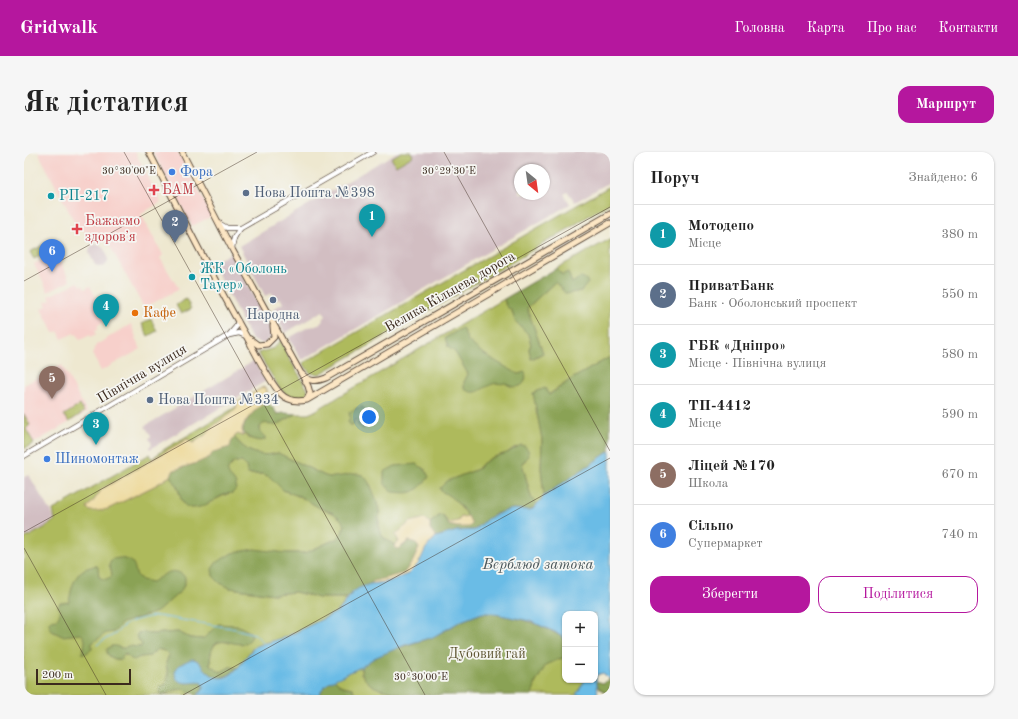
<!DOCTYPE html>
<html lang="uk">
<head>
<meta charset="utf-8">
<style>
  body { margin:0; font-family:"Old Standard TT",serif; background:#f6f6f6; color:#222 }
  .controls { position:absolute; right:12px; bottom:12px; display:grid; overflow:hidden; border-radius:8px; box-shadow:0 1px 3px #0004 }
  .controls button { width:36px; height:36px; display:grid; place-items:center; padding:0; border:0; border-bottom:1px solid #e0e0e0; background:#fff; color:#222; font:20px sans-serif }
  .compass { position:absolute; left:490px; top:12px; width:36px; height:36px; border-radius:50%; background:#fff; box-shadow:0 1px 3px #0004; rotate:151deg }
  .scale { position:absolute; left:12px; bottom:10px; width:95px; box-sizing:border-box; padding-left:4px; border:2px solid #3b2a1e; border-top:0; font-size:11px; line-height:14px; white-space:nowrap; color:#3b2a1e; -webkit-text-stroke:3px #f6f6f2; paint-order:stroke }
  .you { position:absolute; left:345px; top:265px; width:14px; height:14px; margin:-10px; border:3px solid #fff; border-radius:50%; background:#1a73e8; box-shadow:0 0 0 6px #1a73e833 }
  .badge { display:grid; place-items:center; width:26px; height:26px; border-radius:50%; background:#b5179e; color:#fff; font-size:13px; font-weight:700 }
  .pin { position:absolute; translate:-50% -33px; filter:drop-shadow(0 1px 2px #0008) }
  .pin::after { content:''; position:absolute; top:21px; width:14px; height:12px; background:inherit; clip-path:polygon(0 0,100% 0,50% 100%) }
  .list { margin:0; padding:0; list-style:none }
  h2 { display:flex; justify-content:space-between; align-items:center; height:52px; margin:0; padding:0 16px; font-size:17px }
  h2 small { font-size:13px; font-weight:400; color:#767676 }
  .list li { display:grid; grid-template-columns:26px 1fr auto; gap:12px; align-items:center; box-sizing:border-box; height:60px; padding:0 16px; border-top:1px solid #e0e0e0 }
  .list b { display:block; font-size:15px; white-space:nowrap }
  .list p { margin:0; font-size:13px; white-space:nowrap; color:#767676 }
  .list em { font-size:13px; font-style:normal; color:#767676 }
  .actions { display:flex; gap:8px; padding:12px 16px }
  .actions a { flex:1; padding:9px 0; border:1px solid #b5179e; border-radius:12px; text-align:center; font-size:14px; color:#b5179e }
  .actions .main { background:#b5179e; color:#fff }
  .map { position:relative; flex:none; width:586px; height:543px; overflow:hidden; border-radius:12px }
  header { display:flex; align-items:center; gap:24px; box-sizing:border-box; height:56px; padding:0 20px; background:#b5179e; color:#fff }
  header strong { font-size:19px }
  nav { display:flex; gap:22px; margin-inline-start:auto; font-size:14px }
  .intro { display:flex; align-items:center; justify-content:space-between; box-sizing:border-box; height:96px; padding:0 24px }
  h1 { margin:0; font-size:28px }
  .button { padding:10px 18px; border-radius:12px; background:#b5179e; color:#fff; font-size:14px; font-weight:700 }
  main { display:flex; gap:24px; padding:0 24px }
  aside { flex:1; background:#fff; border-radius:12px; box-shadow:0 1px 3px #0004 }
  .map>svg:first-child { display:block }
  .built { fill:#f7d0cb }
  .industrial { fill:#d2bec2; fill-rule:evenodd }
  .green { fill:#aeba5c; stroke:#74723d }
  .forest { fill:#8aa254; stroke:#626639 }
  .sand { fill:#eeda9e; stroke:#94825e }
  .water { fill:#6bbce6; stroke:#537382 }
  .lines { fill:none; stroke-linecap:round; stroke-linejoin:round }
  .stream { stroke:#6bbce6; stroke-width:1 }
  .tertiary-casing { stroke:#564639; stroke-width:6 }
  .secondary-casing { stroke:#564639; stroke-width:7 }
  .tertiary { stroke:#fff; stroke-width:4.5 }
  .secondary { stroke:#fce6c4; stroke-width:5 }
  .ticks { fill:none; stroke:#3b2a1e; stroke-width:1; stroke-opacity:0.45 }
  .shop-dot { fill:#3f7fe0; stroke:#f6f6f2; stroke-width:1.5 }
  .health-dot { fill:#e0444e; stroke:#f6f6f2; stroke-width:1.5 }
  .service-dot { fill:#5c6f8a; stroke:#f6f6f2; stroke-width:1.5 }
  .culture-dot { fill:#0f9aa8; stroke:#f6f6f2; stroke-width:1.5 }
  .food-dot { fill:#e8710a; stroke:#f6f6f2; stroke-width:1.5 }
  .labels { text-anchor:middle; dominant-baseline:central; stroke-width:3.5; stroke-linejoin:round; paint-order:stroke }
  .shop-label { font-size:14px; fill:#366cbe; stroke:#f6f6f2; text-anchor:start }
  .health-label { font-size:14px; fill:#be3a42; stroke:#f6f6f2; text-anchor:start }
  .service-label { font-size:14px; fill:#4e5e75; stroke:#f6f6f2; text-anchor:start }
  .culture-label { font-size:14px; fill:#0d838f; stroke:#f6f6f2; text-anchor:start }
  .street-label { font-size:14px; fill:#3b2a1e; stroke:#f6f6f2 }
  .food-label { font-size:14px; fill:#c56008; stroke:#f6f6f2; text-anchor:start }
  .park-label { font-size:14px; fill:#5e5531; stroke:#f6f6f2 }
  .water-label { font-size:15px; font-style:italic; fill:#49565a; stroke:#f6f6f2 }
  .ticks-label { font-size:10px; text-anchor:middle; fill:#3b2a1e; stroke:#f6f6f2; stroke-width:3.5; stroke-linejoin:round; paint-order:stroke }
</style>
</head>
<body>
<header>
<strong>Gridwalk</strong>
<nav><a>Головна</a><a>Карта</a><a>Про нас</a><a>Контакти</a></nav>
</header>
<div class="intro"><h1>Як дістатися</h1><a class="button">Маршрут</a></div>
<main>
<div class="map">
<svg width="586" height="543" viewBox="0 0 586 543">
  <rect width="100%" height="100%" fill="#f6f6f2"/>
  <filter id="ink" filterUnits="userSpaceOnUse"><feTurbulence type="fractalNoise" baseFrequency=".025" numOctaves="2"/><feDisplacementMap in="SourceGraphic" scale="8" xChannelSelector="R" yChannelSelector="G"/><feConvolveMatrix kernelMatrix="1 2 1 2 8 2 1 2 1" color-interpolation-filters="sRGB"/></filter>
  <filter id="wash" filterUnits="userSpaceOnUse"><feTurbulence type="fractalNoise" baseFrequency=".012" numOctaves="4" result="noise"/><feDisplacementMap in="SourceGraphic" scale="16" xChannelSelector="R" yChannelSelector="G"/><feGaussianBlur stdDeviation="0.9" result="paint"/><feColorMatrix in="noise" values="0 0 0 0 0 0 0 0 0 0 0 0 0 0 0 0 0 1.4 0 .05"/><feComposite in="paint" operator="in"/></filter>
  <g filter="url(#wash)">
    <rect width="100%" height="100%" fill="#eee8d0"/>
    <path class="built" d="M14,0H111L137,50L117,62L139,103L136,106L155,137L120,156L81,85L64,84L56,74L53,75Z
      M129,0H154L188,64L168,74Z
      M31,101L46,129L24,140L10,112Z
      M54,130L56,134L58,133L61,137L66,134L83,167L73,174L75,177L71,179L72,182L67,185L66,183L56,188L53,182L51,183L50,181L38,187L34,179L30,181L17,157L23,154L21,150L27,148L25,144L37,138L38,139Z
      M107,172L112,185L111,186L117,197L77,219L68,202L72,193Z
      M38,213L63,260L10,291L2,276L6,273L0,262V233Z"/>
    <path class="industrial" d="M373,0H586V30L551,50L544,40L540,42L546,52L280,207H277L265,186L284,175L292,174L298,170L299,167L302,164L299,159L261,181L249,157L259,151L256,146L252,148L248,141L241,144L215,94ZM496,18H520V42H496Z
      M71,92L78,94L83,102L84,109L81,114L77,115L71,113L65,101L66,95Z
      M207,101L236,157L235,159V160L237,159L247,177L248,183L247,185L240,192L228,188L188,111Z
      M230,209L242,229L126,297L125,295L128,292L125,286L127,284L121,274Z
      M5,323L24,356L27,358L30,367L22,375L0,386V325Z"/>
    <path class="green" d="M377,0H387L389,4L372,14L367,6Z
      M586,34V51L531,85L296,222L286,221L279,211Z
      M586,87V205L546,228L524,243L512,259L515,270L518,287L517,316L520,344L513,354L507,345L498,311L502,308L491,295L483,301L467,306L458,312L454,317L431,326L416,336L417,339L427,344L444,364L440,366L437,365C434,371 431,370 425,371L418,363L415,364L406,371L403,368L373,387L375,390L370,393L358,384L355,379V357L346,332L330,322C320,325 310,327 301,324L254,301C235,306 222,300 210,285L214,282L219,284L220,282L224,286L236,289L240,284L235,279C238,266 245,274 253,273L272,262H284L289,260L480,147L482,154L488,159L491,169L504,182L507,192L505,197L508,207L519,201L503,156L531,130L546,141L557,139L548,132L544,121L538,123L533,116Z
      M21,92L25,99L10,107L6,100Z
      M162,147L167,157L157,162L152,153Z
      M127,167L133,179L124,184L118,172Z
      M257,188L264,204L284,238L283,244C273,250 263,244 256,237L234,201L250,196Z
      M56,253L60,260L45,270L40,263Z
      M212,255L213,256L187,276L181,284L169,291L163,287L131,306L130,305L139,298Z
      M0,262L6,273L2,277L10,291L0,297Z
      M126,302L129,308L78,337L68,351L64,355L84,357L132,333L146,324L153,334L159,351H184L203,342L208,341V327L203,320L204,317L211,310H218L222,314L224,322H239L247,325L259,338L277,345L296,356L309,361L316,366L321,373L318,381L312,387L281,401H263L206,436L250,442L271,440L295,446H323L317,456L311,461L262,485L232,494L228,497L214,516L206,515L197,520L186,513C186,499 189,485 206,491L194,472L179,487L166,486L154,480L128,482L120,480L114,481L118,493L117,495L104,494L101,497C97,497 92,494 87,494L85,504L91,507H97L99,503L116,505L126,504L133,497L141,499L145,503L142,511L144,523L142,532L136,535L142,542L152,538L160,537L166,541L165,543H0V387L22,375L31,368L29,358Z
      M538,506L541,507V528H561L552,543H508L512,530L522,512Z
      M337,515V522L356,537L370,539L377,543H332L328,536L318,534L310,527Z"/>
    <path class="forest" d="M533,116L538,123L544,120L548,131L557,125L562,127L564,131L557,139L542,142L531,130L503,156L519,201L507,207L505,197L507,192L504,182L491,169L488,159L482,154L480,147Z
      M438,176L444,189L457,200L473,210L494,222L501,220C505,234 491,239 481,231C477,233 473,230 469,232C456,236 454,245 440,237V230L444,222L431,200L424,195L421,186Z
      M586,205V299L520,344L517,316L518,287L509,241L521,236L525,243L546,228Z
      M243,250L250,257L253,262L260,261L272,262L253,273C245,274 238,266 235,279L241,285V288C233,290 223,287 219,279C219,270 234,253 243,250Z
      M338,255L348,263L345,269L339,277L333,272L334,269L333,267L330,269L329,273H326L324,269L326,266L325,260L333,256Z
      M210,285C222,300 235,306 254,301L301,324C313,328 328,319 338,323C346,327 354,351 355,359C355,365 353,372 355,378C356,385 365,389 370,393L371,396H377L385,389L391,390L395,396L389,409L380,421L346,432L329,440L323,446H295L271,440L250,442L206,436L196,431L189,424L188,417L192,411L208,401L230,397L263,401H281L312,387L318,381L321,373L316,366L309,361L296,356L277,345L259,338L246,325L239,322H224L223,320L222,314L218,310H210C194,324 214,324 212,336C211,338 210,340 208,341C206,342 204,341 202,342C191,346 180,357 167,356C166,356 163,354 162,354C156,350 156,340 153,334C151,330 148,327 146,324L150,318L173,311L189,300L197,299Z
      M497,293L501,294L504,298L505,304L498,311L507,345L513,354L505,358L489,357L471,362L450,378L433,379L412,385L406,377V371L415,364L418,363L425,373L433,375L448,372C441,358 431,346 417,339L416,336L423,329L454,317L458,312L467,306L483,301Z
      M392,312L401,317L405,325C392,341 389,342 368,340L360,331V320L371,314Z
      M96,406C108,408 110,409 112,422L118,428L128,430C140,423 149,413 161,425V431L157,439L133,460L98,471L90,480L82,481L68,491V497L61,502L58,501C60,494 64,487 57,482L38,484L28,479L26,476L25,470L27,468L33,467C37,462 36,460 34,454L36,451L45,450C47,439 49,425 59,418C62,416 68,415 72,413L74,415L75,425L79,427H83L88,424L87,418L85,413L88,407Z
      M458,461C468,461 476,463 486,465C506,469 523,475 541,487V507L538,506L522,513L512,530L508,543H377C369,538 364,540 356,537C345,533 337,526 337,515L350,506L367,498L409,485L437,469Z
      M194,472L213,473L226,480L228,484C218,507 186,467 186,513L197,520L206,515L214,516C205,524 192,531 182,519C178,515 176,510 171,507C163,509 157,511 152,517L161,531L171,530L179,531V537L174,543H171L168,540L166,541L160,537L152,538L138,543L135,539L136,535L142,532L144,523L142,511L145,503L141,499L133,497L126,504L116,505L110,508L107,507L102,502L99,503L97,508C91,507 86,506 83,501V497C92,490 93,497 101,496L103,494L117,495L118,493L112,484L114,481L120,480L128,482L154,480L166,486L179,487Z
      M310,527L318,534L328,536L332,543H295L301,533Z
      M585,527L586,528V543L575,536L572,529L579,531Z"/>
    <path class="sand" d="M241,234L243,238V250C236,252 219,269 218,277C218,279 219,281 219,284L214,282C209,285 207,289 206,295L189,300L186,305L173,311L150,318L146,324L132,333L84,357L73,359H66L64,357L63,355L68,351L78,337L163,287L169,291L181,283L187,276L213,256L212,251Z
      M444,364L448,372L445,375H433L425,373V371L434,369L437,365L440,366Z
      M398,367L403,368L406,371V377L412,385C403,392 401,401 395,411C385,427 363,430 346,432L350,429L362,426L380,421L389,409L395,396L391,390L385,389L374,397L371,396L370,393L375,390L372,384V382L386,370Z"/>
    <path class="water" d="M586,299V528L579,521L573,523C571,529 575,535 573,543H552L561,528H571V462H541V487L531,480L506,469L466,461H458L437,469L409,485L381,493L350,506L337,515L305,530L299,536L295,543H174L179,537V533L177,530C171,530 164,532 158,530C155,529 155,529 153,527C146,516 160,510 168,507C177,507 180,521 192,525C210,531 221,502 232,494L262,485L311,461L317,456L329,440L335,436L346,432L363,430L384,422L395,411L402,396L412,385L433,379L451,378L463,367L478,360L489,357L505,358L509,357L520,344Z"/>
    <g class="lines">
      <path class="stream" d="M73,493C81,486 83,487 91,482C94,480 95,477 98,475C107,468 122,465 134,464L207,476L231,482L240,492"/>
    </g>
  </g>
  <g filter="url(#ink)">
    <g class="lines">
      <g class="tertiary-casing">
        <path id="tertiary" d="M196,72L203,76H217
          M208,97C209,88 210,83 217,76L349,0
          M205,183L215,181L222,184
          M0,304L205,183L212,175L214,169"/>
      </g>
      <g class="secondary-casing">
        <path id="secondary" d="M125,0C157,61 187,123 221,182C230,198 245,230 257,242C264,249 273,250 283,248L586,71
          M158,0L209,99L284,234L286,241L283,247
          M226,187L234,193L243,192L250,185L249,174
          M278,222C285,230 292,230 302,226L586,62"/>
      </g>
      <use href="#tertiary" class="tertiary"/>
      <use href="#secondary" class="secondary"/>
    </g>
  </g>
  <path class="ticks" d="M100,0L401,543M420,0L586,299M0,129L233,0M0,380L586,55M0,396L82,543M159,543L586,306"/>
  <g class="shop-dot">
    <circle cx="148" cy="20" r="4"/>
    <circle cx="23" cy="307" r="4"/>
  </g>
  <g class="health-dot">
    <path d="M128 32h4v4h4v4h-4v4h-4v-4h-4v-4h4z"/>
    <path d="M51 71h4v4h4v4h-4v4h-4v-4h-4v-4h4z"/>
  </g>
  <g class="service-dot">
    <circle cx="222" cy="41" r="4"/>
    <circle cx="249" cy="148" r="4"/>
    <circle cx="126" cy="248" r="4"/>
  </g>
  <g class="culture-dot">
    <circle cx="27" cy="44" r="4"/>
    <circle cx="168" cy="125" r="4"/>
  </g>
  <circle class="food-dot" cx="111" cy="161" r="4"/>
  <g class="labels">
    <g class="shop-label">
      <text x="156" y="20">Фора</text>
      <text x="31" y="307">Шиномонтаж</text>
    </g>
    <g class="health-label">
      <text x="138" y="38">БАМ</text>
      <text x="61" y="69">Бажаємо<tspan x="61" dy="16">здоровʼя</tspan></text>
    </g>
    <g class="service-label">
      <text x="230" y="41">Нова Пошта №398</text>
      <text x="249" y="163" text-anchor="middle">Народна</text>
      <text x="134" y="248">Нова Пошта №334</text>
    </g>
    <g class="culture-label">
      <text x="35" y="44">РП-217</text>
      <text x="176" y="117">ЖК «Оболонь<tspan x="176" dy="16">Тауер»</tspan></text>
    </g>
    <g class="street-label">
      <text transform="translate(426 140) rotate(-30)">Велика Кільцева дорога</text>
      <text transform="translate(118 222) rotate(-31)">Північна вулиця</text>
    </g>
    <g class="food-label">
      <text x="119" y="161">Кафе</text>
    </g>
    <g class="park-label">
      <text x="463" y="502">Дубовий гай</text>
    </g>
    <g class="water-label">
      <text x="514" y="413">Верблюд затока</text>
    </g>
  </g>
  <g class="ticks-label">
    <text x="105" y="22">30°30'00"E</text>
    <text x="425" y="22">30°29'30"E</text>
    <text x="397" y="528">30°30'00"E</text>
  </g>
</svg>
<div class="controls">
<button>+</button>
<button>−</button>
</div>
<svg class="compass" viewBox="-18 -18 36 36"><path d="M0-13l5 13h-10z" fill="#e53935"/><path d="M0 13l5-13h-10z" fill="#767676"/></svg>
<div class="scale">200 m</div>
<div class="you"></div>
<div class="pin badge" style="left:348px;top:85px;background:#0f9aa8">1</div>
<div class="pin badge" style="left:151px;top:91px;background:#5c6f8a">2</div>
<div class="pin badge" style="left:72px;top:293px;background:#0f9aa8">3</div>
<div class="pin badge" style="left:82px;top:175px;background:#0f9aa8">4</div>
<div class="pin badge" style="left:28px;top:247px;background:#8d6e63">5</div>
<div class="pin badge" style="left:28px;top:120px;background:#3f7fe0">6</div>
</div>
<aside>
<h2>Поруч<small>Знайдено: 6</small></h2>
<ul class="list">
<li><span class="badge" style="background:#0f9aa8">1</span><div><b>Мотодепо</b><p>Місце</p></div><em>380 m</em></li>
<li><span class="badge" style="background:#5c6f8a">2</span><div><b>ПриватБанк</b><p>Банк · Оболонський проспект</p></div><em>550 m</em></li>
<li><span class="badge" style="background:#0f9aa8">3</span><div><b>ГБК «Дніпро»</b><p>Місце · Північна вулиця</p></div><em>580 m</em></li>
<li><span class="badge" style="background:#0f9aa8">4</span><div><b>ТП-4412</b><p>Місце</p></div><em>590 m</em></li>
<li><span class="badge" style="background:#8d6e63">5</span><div><b>Ліцей №170</b><p>Школа</p></div><em>670 m</em></li>
<li><span class="badge" style="background:#3f7fe0">6</span><div><b>Сільпо</b><p>Супермаркет</p></div><em>740 m</em></li>
</ul>
<div class="actions"><a class="main">Зберегти</a><a>Поділитися</a></div>
</aside>
</main>
</body>
</html>
